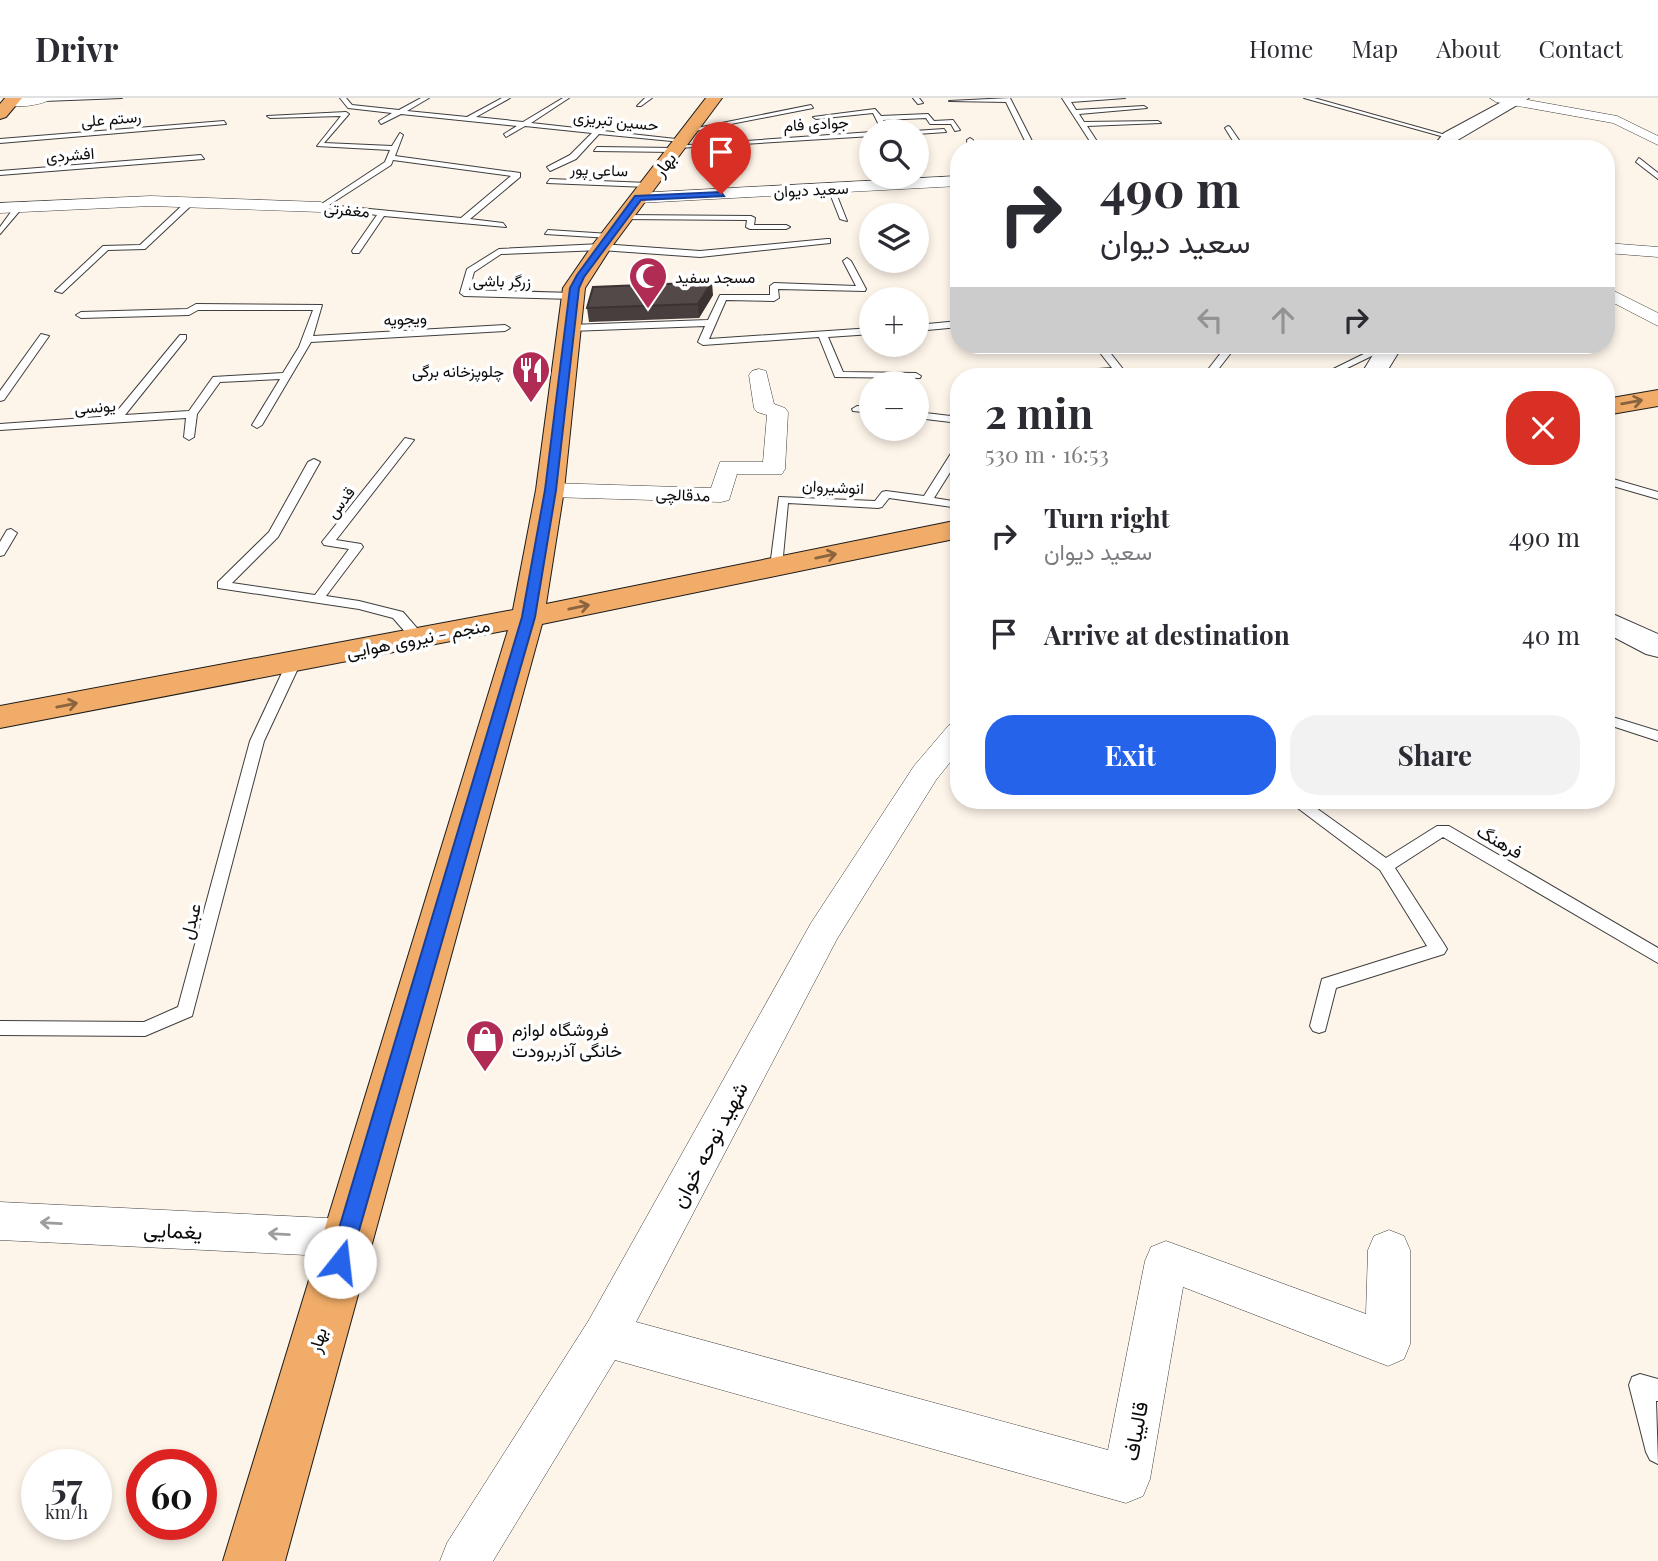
<!DOCTYPE html>
<meta charset="utf-8">
<style>
body{margin:0;font-family:"Playfair Display",Vazirmatn,serif;background:#f2f2f3;color:#2b2b33;height:100vh;display:flex;flex-direction:column;font-size:26px;white-space:nowrap}
*{box-sizing:border-box;margin:0}
p{font-size:23px;color:#7c7c81}
.icon{flex:none;width:38px;height:38px;fill:none;stroke:currentColor;stroke-width:2;stroke-linecap:round;stroke-linejoin:round}
.map{position:relative;flex:1;overflow:hidden}
.side{position:absolute;left:950px;top:270px;width:665px;height:441px;display:flex;flex-direction:column;background:#fff;border-radius:28px;box-shadow:0 4px 10px #0003}
.side>*{flex:none}
.banner{position:absolute;left:950px;top:42px;width:665px;height:214px;border-radius:28px;box-shadow:0 4px 10px #0003;background:#fff;color:#2b2b33;overflow:hidden}
.fabs{position:absolute;left:859px;top:21px;display:grid;gap:14px}
.fabs a{display:grid;place-items:center;width:70px;height:70px;border-radius:50%;background:#fff;box-shadow:0 4px 10px #0003;font-size:35px}
.speed{position:absolute;left:21px;top:1351px;display:flex;gap:14px;font-size:35px;font-weight:700;text-align:center}
.speed>*{display:grid;place-content:center;width:91px;height:91px;border-radius:50%;background:#fff;box-shadow:0 4px 10px #0003;line-height:1}
.speed small{font-size:18px;font-weight:400}
.speed .limit{border:10px solid #d22;background:#fff;color:#111}
.pin{position:absolute;display:grid;place-items:center;width:60px;height:60px;color:#fff;margin:-72px -30px;border-radius:50% 50% 50% 0;rotate:-45deg;box-shadow:0 0 7px #0007}
.pin .icon{rotate:45deg}
.me{position:absolute;width:77px;margin:-38px;rotate:16deg;stroke-linejoin:round;filter:drop-shadow(0 0 5px #0008)}
.turn{display:flex;align-items:center;gap:24px;height:147px;padding:0 35px;font-size:32px}
.turn .icon{width:91px;height:91px;stroke-width:2.5}
.turn b{display:block;font-size:49px;line-height:60px}
.lanes{display:flex;align-items:center;height:66px;padding:0 35px;background:#0003;justify-content:center;gap:35px;direction:ltr}
.lanes .off{opacity:.35}
.round{display:grid;place-items:center;flex:none;width:74px;height:74px;border-radius:28px;background:#f2f2f3}
.head{display:flex;align-items:center;justify-content:space-between;height:119px;padding:0 35px}
h1{font-size:42px;font-weight:700;line-height:52px}
.button{display:flex;gap:14px;margin-top:auto;padding:14px 35px}
.button a{flex:1;height:80px;border-radius:28px;background:#2563eb;color:#fff;font-size:28px;font-weight:700;line-height:80px;text-align:center}
.button a+a{background:#f2f2f3;color:#2b2b33}
ul{padding:0;list-style:none}
li{display:flex;align-items:center;gap:21px;height:98px;padding:0 35px}
li div{flex:1}
li b{display:block;font-size:26px}
li em{font-style:normal}
header{display:flex;align-items:center;gap:42px;box-sizing:border-box;height:98px;padding:0 35px;background:#fff;border-bottom:2px solid #e1e1e2}
header strong{font-size:33px}
nav{display:flex;gap:38px;margin-inline-start:auto;font-size:24px}
.map>svg:first-child{display:block}
.lines{fill:none;stroke-linecap:round;stroke-linejoin:round}
.service-casing{stroke:#3e3e3e;stroke-width:2}
.minor-casing{stroke:#3e3e3e;stroke-width:1}
.tertiary-casing{stroke:#3e3e3e;stroke-width:2}
.primary-casing{stroke:#1c1c1c;stroke-width:2}
.service{fill:#fff;fill-rule:evenodd}
.minor{fill:#fff;fill-rule:evenodd}
.tertiary{fill:#fff;fill-rule:evenodd}
.primary{fill:#f0ac68;fill-rule:evenodd}
.wall{fill:#473f3e}
.shaded-wall{fill:#3a3332}
.building{fill:#534948;stroke:#3a3332;stroke-width:2}
.oneway{stroke:#89643e}
.oneway2{stroke:#9d9d9d}
.route{fill:#2563eb;stroke:#184099;stroke-width:2}
.labels{text-anchor:middle;dominant-baseline:central;stroke-width:7;stroke-linejoin:round;paint-order:stroke}
.far-street-label{font-size:16px;fill:#0b0b0b;stroke:#fff}
.far-poi-label{font-size:16px;fill:#0b0b0b;stroke:#fff;text-anchor:start}
.street-label{font-size:18px;fill:#0b0b0b;stroke:#fff}
.poi-label{font-size:18px;fill:#0b0b0b;stroke:#fff;text-anchor:start}
.near-street-label{font-size:21px;fill:#0b0b0b;stroke:#fff}
</style>
<header>
<strong>Drivr</strong>
<nav><a>Home</a><a>Map</a><a>About</a><a>Contact</a></nav>
</header>
<div class="map">
<svg width="1658" height="1463" viewBox="0 0 1658 1463">
<rect width="100%" height="100%" fill="#fef5ea"/>
<g class="lines">
<defs>
<path id="service" d="M41 0H122L44 3Z
M340 0H346L352 7 399 12 421 0H429L407 13 467 19 502 0H510L476 19 523 24 563 0H569L531 25 685 42 682 44 599 36 576 61 550 73 547 69 570 57 592 35 525 28 506 39 504 36 517 28 401 16 381 26 379 23 392 15 348 10Z
M645 0H652L641 8H637Z
M913 0H919L923 5 918 6Z
M1010 0 1036 51H1029L1006 4 949 3Z
M1062 0H1125L1071 4 1076 12 1144 8 1147 10 1079 16 1084 24 1158 23 1161 25 1087 28 1102 51H1095Z
M1304 0H1314L1453 39 1448 40Z
M811 7 813 10 690 34 687 32Z
M875 11 881 18 928 16 934 23 953 22 960 32 955 33 951 26H930L926 20 883 22 888 33H882L873 15 816 21 813 19Z
M346 14 349 16 324 45 392 48 400 35 403 37 395 58 520 75V79L470 121 503 125 506 129 384 118 359 155H353L352 153 377 117 317 109 385 64 390 52 317 48 341 18 270 20 267 18ZM393 62 511 78 461 120 329 107 391 67Z
M224 23 226 26 0 45V41Z
M1228 28 1230 29 1245 51H1238L1225 30Z
M944 31 946 34 917 36V33H914Z
M872 34V38L678 50 674 48Z
M970 40 973 42 975 51H968L967 42Z
M597 49 675 50 679 52 675 54 594 53Z
M1358 49 1369 51H1355Z
M201 57 204 61 0 77V73Z
M1639 60 1658 75V81L1636 64Z
M550 81 648 85 652 87 648 89 547 85Z
M827 88 834 90 847 123 840 121Z
M188 102 195 104 145 151 108 152 62 195 55 193 103 148 140 147Z
M16 107 23 109 0 136V129Z
M624 117 751 118 755 120 754 127H786L790 129 786 131H750L746 129 747 122 621 121Z
M548 132 610 136 614 138 610 140 545 136Z
M827 141H830V145L700 159 601 152 501 156 474 174 469 192 573 195 577 198 573 201 464 198 460 195 467 171 499 151 601 146 700 153Z
M847 160 851 163 866 191 865 193 778 191 779 200 774 203 726 202 709 241 872 230V236L828 239 843 274 916 275 921 278 920 280 835 279 819 239 703 247 698 244 705 228 570 233 565 230 570 227 708 222 720 197H770V188L774 185 856 188 843 163Z
M196 206 322 207 313 238 505 227 510 230 505 233 311 244 262 327 257 330 252 327 280 281 220 284 197 316 194 339 189 342 184 339 186 320 0 332V326L113 318 180 237H186V241L125 317 189 313 213 279 283 275 299 249 313 212H198L189 217 81 220 76 217 81 214 187 211Z
M959 223V229L917 233V227Z
M41 236 49 238 4 302 0 303V293Z
M1094 247H1104L1123 271 1134 278 1117 276 1081 278 1084 272 1112 270Z
M1227 247H1237L1213 278H1203Z
M1382 247H1394L1331 278H1319Z
M857 308 872 309V315L853 313 852 311Z
M917 314 959 319V325L917 320Z
M405 340 414 342 336 442 361 446 363 449 326 498 359 503 403 514 423 537V543H413L393 520 359 511 218 490V484L269 434 308 364 314 361 320 364 278 439 232 485 315 497 349 451 324 447 322 444Z
M959 348V360L934 400 959 404V410L889 400 882 409 878 410 788 405 782 469 776 473 770 469 779 399 875 403 882 394 886 393 924 398 955 349Z
M1606 379 1658 394V401L1606 386Z
M11 431 17 435 4 457 0 458V444L7 432Z
M294 560 301 564 264 643 192 918 145 938 0 937V923L144 924 178 909 250 643 287 564Z
M1606 617 1658 633V643L1606 626Z
M1287 702H1305L1386 760 1437 728H1449L1658 850V865L1443 739 1395 770 1444 846 1447 851 1444 856 1336 890 1325 933 1319 935 1313 933 1310 928 1322 881 1427 848 1380 772Z
M1640 1276 1658 1281V1303H1656L1658 1366 1650 1362 1646 1354 1629 1287 1632 1279Z"/>
<path id="minor" d="M53 0C44 7 13 12 3 5L18 0Z
M1490 0H1517L1617 18 1658 38V47L1613 25 1496 4Z
M959 78V88L638 105 630 100 638 95Z
M151 98 321 104 329 109 321 114 151 108 0 115V105Z
M1606 145 1658 149V159L1606 155Z
M1606 189 1658 215V228L1606 201Z
M759 271 766 273 774 306 785 310 788 314 785 371 782 376H737L729 402 721 404 550 399 542 397 539 392 542 387 550 385 711 390 720 364H763L767 317 757 314 754 310 749 277 752 273Z
M959 625V653L936 682 837 841 636 1224 1108 1352 1145 1163 1151 1149 1166 1143 1366 1216 1368 1152 1374 1138 1389 1132 1404 1138 1410 1152V1246L1404 1261 1388 1268 1183 1189 1150 1381 1143 1398 1126 1405 615 1262 493 1463H440L447 1445 589 1222 811 825 914 668 949 627Z
M0 1104 347 1121 362 1126 368 1140 362 1154 347 1159 0 1142Z"/>
<path id="tertiary" d="M1509 0H1529L1456 43 1449 51H1431L1444 35Z
M1379 247H1403L1384 278H1360Z
M1606 513 1658 536V559L1646 556 1606 535Z"/>
<path id="primary" d="M5 0H22L6 19 0 21V6Z
M706 0H722L610 151 585 190 564 392 546 506 959 422V440L542 526 285 1463H223L508 532 0 630V608L513 512 536 392 563 190 594 145Z
M1658 292V308L1606 317V301Z"/>
</defs>
<use href="#service" class="service-casing"/>
<use href="#minor" class="minor-casing"/>
<use href="#tertiary" class="tertiary-casing"/>
<use href="#primary" class="primary-casing"/>
<use href="#service" class="service"/>
<use href="#minor" class="minor"/>
<use href="#tertiary" class="tertiary"/>
<use href="#primary" class="primary"/>
</g>
<path class="wall" d="M713 197 699 220 589 224 587 210Z"/>
<path class="shaded-wall" d="M712 184 713 197 699 220 698 206Z"/>
<path class="building" d="M712 184 698 206 587 210 593 189Z"/>
<defs><path id="oneway-shaft" d="M-6 0H5M1.5-3L5.5 0L1.5 3" fill="none" stroke-width="1.6" stroke-linecap="round" stroke-linejoin="round" transform="scale(1.75)"/></defs>
<g class="oneway">
<use href="#oneway-shaft" transform="translate(1632 304) rotate(-10)"/>
<use href="#oneway-shaft" transform="translate(826 458) rotate(-12)"/>
<use href="#oneway-shaft" transform="translate(579 509) rotate(-12)"/>
<use href="#oneway-shaft" transform="translate(67 607) rotate(-11)"/>
</g>
<g class="oneway2">
<use href="#oneway-shaft" transform="translate(51 1125) rotate(-177)"/>
<use href="#oneway-shaft" transform="translate(279 1136) rotate(-177)"/>
</g>
<path class="route" d="M721 94 724 98 641 102 584 179 579 190 556 392 535 519 350 1164 347 1172 340 1175 332 1172 329 1164 522 519 545 392 570 190 577 177 635 98Z"/>
<defs>
<symbol id="mosque-pin" viewBox="-11 -11 22 30"><path d="M0 17L-7.5 6A9.5 9.5 0 1 1 7.5 6Z" fill="#b12c55" stroke="#fff"/><path d="M3.5-4.9A6 6 0 1 0 3.5 4.9A5 5 0 1 1 3.5-4.9Z" fill="#fff"/></symbol>
<symbol id="restaurant-pin" viewBox="-11 -11 22 30"><path d="M0 17L-7.5 6A9.5 9.5 0 1 1 7.5 6Z" fill="#b12c55" stroke="#fff"/><path d="M-5-6h1v4h1v-4h1v4h1v-4h1v5L-1.5 .5V6h-2V.5L-5-1ZM5-6V6H3V1.5H1.5Q1.5-4 5-6Z" fill="#fff"/></symbol>
<symbol id="shop-pin" viewBox="-11 -11 22 30"><path d="M0 17L-7.5 6A9.5 9.5 0 1 1 7.5 6Z" fill="#b12c55" stroke="#fff"/><path d="M-5-2.5h2.3a2.7 3.5 0 0 1 5.4 0H5L5.5 6h-11ZM-1.5-2.5h3a1.5 2.3 0 0 0-3 0Z" fill="#fff"/></symbol>
</defs>
<g fill-rule="evenodd">
<use href="#mosque-pin" x="626" y="156" width="44" height="60"/>
<use href="#restaurant-pin" x="509" y="250" width="44" height="60"/>
<use href="#shop-pin" x="463" y="919" width="44" height="60"/>
</g>
<g class="labels">
<g class="far-street-label">
<text transform="translate(111 20) rotate(-5)">رستم علی</text>
<text transform="translate(616 22) rotate(6)">حسین تبریزی</text>
<text transform="translate(816 25) rotate(-3)">جوادی فام</text>
<text transform="translate(70 56) rotate(-4)">افشردی</text>
<text transform="translate(599 71) rotate(2)">ساعی پور</text>
<text transform="translate(811 91) rotate(-3)">سعید دیوان</text>
<text transform="translate(347 111) rotate(5)">مغفرتی</text>
<text transform="translate(502 182) rotate(1)">زرگر باشی</text>
<text transform="translate(405 220) rotate(-3)">ویجویه</text>
<text transform="translate(95 308) rotate(-4)">یونسی</text>
<text transform="translate(833 388) rotate(3)">انوشیروان</text>
<text transform="translate(683 396) rotate(2)">مدقالچی</text>
<text transform="translate(340 404) rotate(-52)">قدس</text>
</g>
<g class="far-poi-label">
<text x="675" y="178">مسجد سفید</text>
<text x="504" y="272" text-anchor="end">چلوپزخانه برگی</text>
</g>
<g class="street-label">
<text transform="translate(664 66) rotate(-53)">بهار</text>
<text transform="translate(418 540) rotate(-11)">منجم - نیروی هوایی</text>
<text transform="translate(1500 743) rotate(30)">فرهنگ</text>
<text transform="translate(190 823) rotate(-75)">عبدل</text>
<text transform="translate(317 1242) rotate(-74)">بهار</text>
</g>
<g class="poi-label">
<text x="512" y="931">فروشگاه لوازم<tspan x="512" dy="21">خانگی آذربرودت</tspan></text>
</g>
<g class="near-street-label">
<text transform="translate(708 1046) rotate(-62)">شهید نوحه خوان</text>
<text transform="translate(173 1131) rotate(3)">یغمایی</text>
<text transform="translate(1134 1333) rotate(-80)">قالیباف</text>
</g>
</g>
</svg>
<div class="fabs">
<a><svg class="icon" aria-label="search" viewBox="0 0 24 24"><circle cx="10" cy="10" r="6"/><path d="M15 15l6 6"/></svg></a>
<a><svg class="icon" aria-label="layers" viewBox="0 0 24 24"><path d="M12 4l9 5-9 5-9-5zM3 14l9 5 9-5"/></svg></a>
<a>+</a>
<a>−</a>
</div>
<div class="speed"><div>57<small>km/h</small></div><div class="limit">60</div></div>
<div class="pin" style="left:721px;top:96px;background:#d93025"><svg class="icon" aria-label="arrive" viewBox="0 0 24 24"><path d="M6 21V4h12l-3 4 3 4H6"/></svg></div>
<svg class="me" style="left:340px;top:1164px" viewBox="-20 -20 40 40"><circle r="19" fill="#fff"/><path d="M0-13L10 11 0 6-10 11z" fill="#2563eb"/></svg>
<div class="banner">
<div class="turn"><svg class="icon" aria-label="right" viewBox="0 0 24 24"><path d="M7 20v-9h11M14 6l5 5-5 5"/></svg><div><b>490 m</b>سعید دیوان</div></div>
<div class="lanes"><svg class="icon off" aria-label="left" viewBox="0 0 24 24"><path d="M17 20v-9H6M10 6l-5 5 5 5"/></svg><svg class="icon off" aria-label="ahead" viewBox="0 0 24 24"><path d="M12 20V5M6 11l6-6 6 6"/></svg><svg class="icon" aria-label="right" viewBox="0 0 24 24"><path d="M7 20v-9h11M14 6l5 5-5 5"/></svg></div>
</div>
<section class="side">
<div class="head"><div><h1>2 min</h1><p>530 m · 16:53</p></div><a class="round" style="background:#d93025;color:#fff"><svg class="icon" aria-label="close" viewBox="0 0 24 24"><path d="M6 6l12 12M18 6L6 18"/></svg></a></div>
<ul>
<li><svg class="icon" aria-label="right" viewBox="0 0 24 24"><path d="M7 20v-9h11M14 6l5 5-5 5"/></svg><div><b>Turn right</b><p>سعید دیوان</p></div><em>490 m</em></li>
<li><svg class="icon" aria-label="arrive" viewBox="0 0 24 24"><path d="M6 21V4h12l-3 4 3 4H6"/></svg><div><b>Arrive at destination</b></div><em>40 m</em></li>
</ul>
<div class="button"><a>Exit</a><a>Share</a></div>
</section>
</div>
